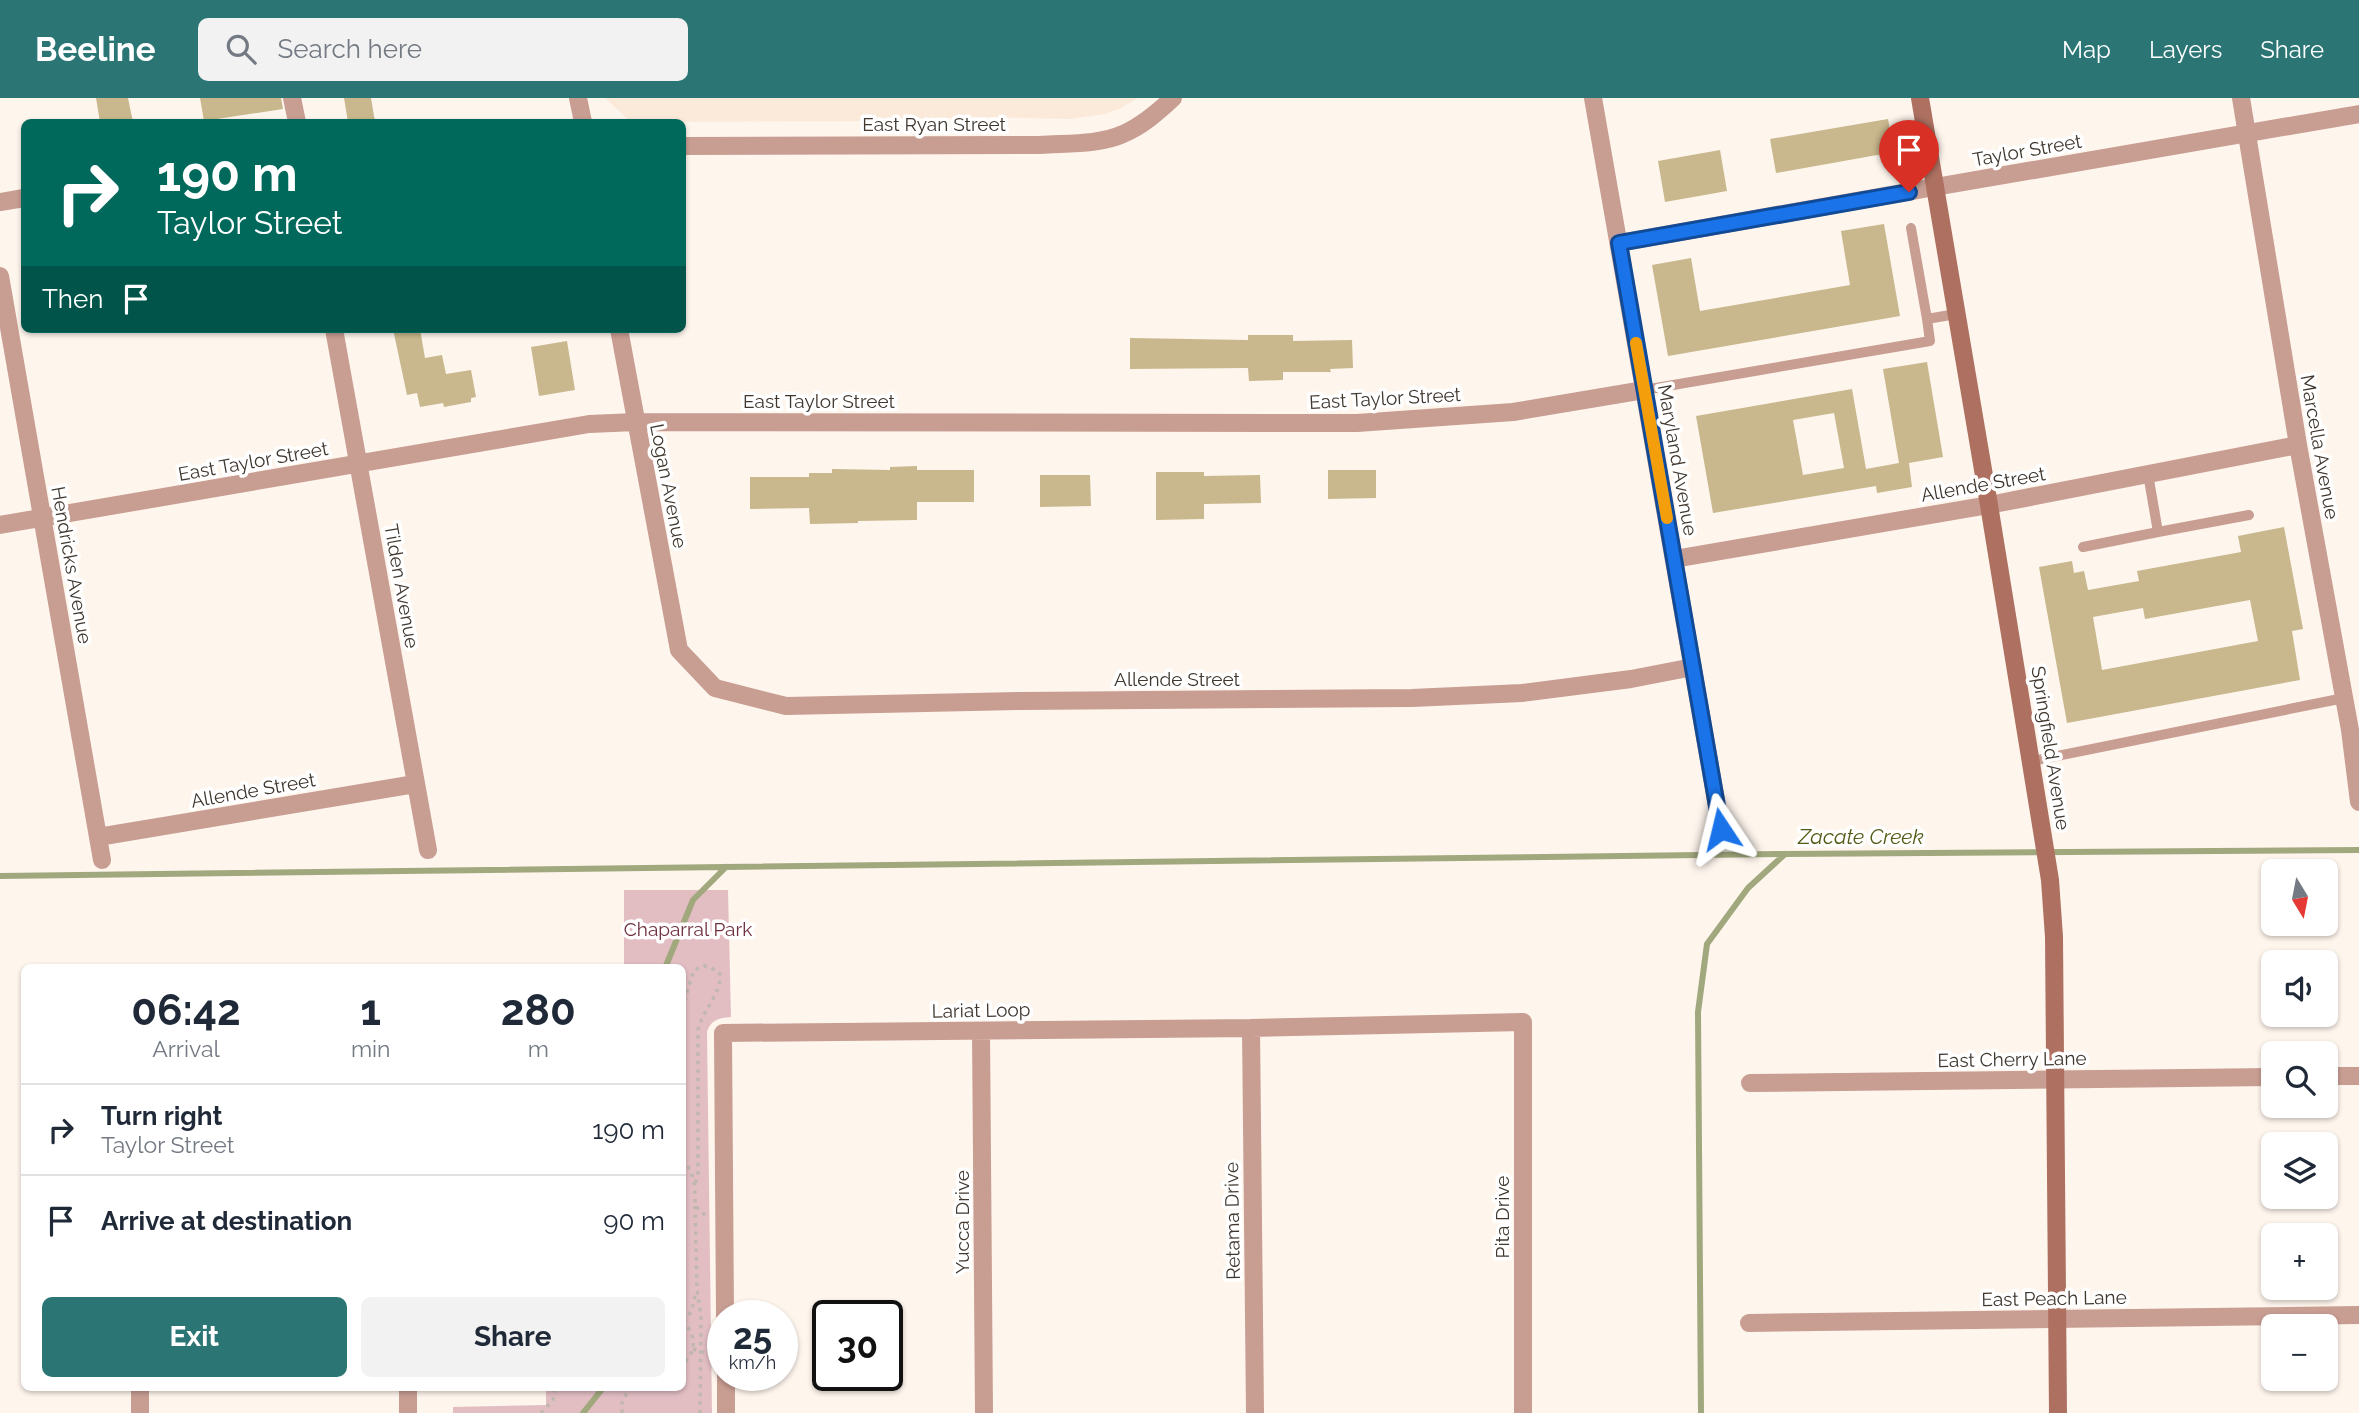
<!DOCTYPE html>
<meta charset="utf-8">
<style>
body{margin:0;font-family:Raleway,sans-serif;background:#f2f2f3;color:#1f2937;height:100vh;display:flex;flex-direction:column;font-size:26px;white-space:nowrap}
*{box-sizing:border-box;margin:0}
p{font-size:23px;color:#747a83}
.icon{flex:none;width:38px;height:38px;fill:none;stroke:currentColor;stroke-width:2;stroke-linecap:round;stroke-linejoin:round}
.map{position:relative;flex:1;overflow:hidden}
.drawer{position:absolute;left:21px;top:866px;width:665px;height:427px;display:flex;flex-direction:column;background:#fff;border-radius:10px;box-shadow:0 2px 5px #0004}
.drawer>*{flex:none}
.banner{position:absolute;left:21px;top:21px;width:665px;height:214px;border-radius:10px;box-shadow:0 2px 5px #0004;background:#00695c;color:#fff;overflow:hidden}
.needle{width:46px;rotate:170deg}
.fabs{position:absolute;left:2261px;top:761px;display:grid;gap:14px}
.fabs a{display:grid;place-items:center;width:77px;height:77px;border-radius:10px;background:#fff;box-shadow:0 2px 5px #0004;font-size:35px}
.speed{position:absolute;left:707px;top:1202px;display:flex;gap:14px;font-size:35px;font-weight:700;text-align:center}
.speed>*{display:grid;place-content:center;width:91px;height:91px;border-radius:50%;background:#fff;box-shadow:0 2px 5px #0004;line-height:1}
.speed small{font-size:18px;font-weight:400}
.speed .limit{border:4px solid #111;border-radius:10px;background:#fff;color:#111}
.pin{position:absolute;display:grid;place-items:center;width:60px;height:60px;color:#fff;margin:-72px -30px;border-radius:50% 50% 50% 0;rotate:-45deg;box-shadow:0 0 7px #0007}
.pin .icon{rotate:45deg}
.me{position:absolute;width:77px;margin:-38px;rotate:350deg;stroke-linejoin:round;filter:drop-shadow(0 0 5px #0008)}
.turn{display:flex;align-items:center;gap:24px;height:147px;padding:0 21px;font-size:32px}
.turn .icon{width:91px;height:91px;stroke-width:2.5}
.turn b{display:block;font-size:49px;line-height:60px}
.then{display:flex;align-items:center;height:66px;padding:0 21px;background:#0003;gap:14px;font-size:26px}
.eta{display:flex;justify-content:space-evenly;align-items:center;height:119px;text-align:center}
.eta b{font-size:42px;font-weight:700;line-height:49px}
.cta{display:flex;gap:14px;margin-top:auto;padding:14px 21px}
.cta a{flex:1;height:80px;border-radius:10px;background:#2b7575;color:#fff;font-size:28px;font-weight:700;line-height:80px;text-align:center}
.cta a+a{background:#f2f2f3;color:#1f2937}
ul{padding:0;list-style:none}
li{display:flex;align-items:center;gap:21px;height:91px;padding:0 21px;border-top:2px solid #e0e1e3}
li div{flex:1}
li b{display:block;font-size:26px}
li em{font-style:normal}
header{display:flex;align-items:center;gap:42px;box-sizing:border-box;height:98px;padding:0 35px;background:#2b7575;color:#fff}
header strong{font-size:33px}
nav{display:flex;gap:38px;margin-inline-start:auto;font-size:24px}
.search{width:490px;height:63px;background:#f2f2f3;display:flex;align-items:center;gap:18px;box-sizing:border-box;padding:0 24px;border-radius:10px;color:#747a83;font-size:26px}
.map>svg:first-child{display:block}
.built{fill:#fbe9da}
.green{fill:#e2bec3}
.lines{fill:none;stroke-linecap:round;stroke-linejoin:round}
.stream{stroke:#a1a87d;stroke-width:6}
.building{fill:#c9b88d;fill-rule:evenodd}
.path{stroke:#c0b7af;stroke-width:3.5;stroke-dasharray:3.5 5;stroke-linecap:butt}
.service{stroke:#c89d92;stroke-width:10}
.minor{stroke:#c89d92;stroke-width:18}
.tertiary{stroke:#c89d92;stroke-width:18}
.secondary{stroke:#ae7161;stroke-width:18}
.route-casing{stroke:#114b97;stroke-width:18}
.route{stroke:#1a73e8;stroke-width:12}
.slow{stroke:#f59e0b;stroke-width:12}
.labels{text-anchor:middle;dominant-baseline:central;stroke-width:7;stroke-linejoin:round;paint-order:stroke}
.street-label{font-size:19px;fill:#40372f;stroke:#fff}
.park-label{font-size:19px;fill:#6e2f3d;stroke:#fff}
.water-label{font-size:21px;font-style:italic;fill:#545b16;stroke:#fff}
</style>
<header>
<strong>Beeline</strong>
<div class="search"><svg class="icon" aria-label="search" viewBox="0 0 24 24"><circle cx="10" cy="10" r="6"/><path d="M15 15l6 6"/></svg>Search here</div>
<nav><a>Map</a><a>Layers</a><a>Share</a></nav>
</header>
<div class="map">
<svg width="2359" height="1315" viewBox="0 0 2359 1315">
<rect width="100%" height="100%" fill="#fef5ed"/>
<path class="built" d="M605 0H1138L1121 10 1105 16 1070 21 991 19 904 21 892 23 631 24Z"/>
<path class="green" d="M624 792H728L731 919C718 920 711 922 707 934L712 1315H453V1309L546 1307V1290H682V870H624Z"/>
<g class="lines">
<path class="stream" d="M0 778 1785 756 2359 752
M665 870 693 802 726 769
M583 1315 603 1290
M1701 1315 1698 914 1707 846 1748 790 1785 756"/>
</g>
<path class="building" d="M96 0H128L133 24H100Z
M200 0H281L283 11 204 23Z
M344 0H371L375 24H348Z
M1888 21 1894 54 1776 75 1770 41Z
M1720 52 1727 93 1665 104 1658 63Z
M1884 126 1900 218 1668 258 1652 167 1691 160 1700 213 1850 187 1841 133Z
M393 231H420L425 260 442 257 446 276 471 272 476 299 471 300V304L444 309 443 305 420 309 417 295 407 297Z
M1248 237H1293V243L1352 242 1353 270 1330 271 1331 274H1283V282L1249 283 1248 270 1130 271V240L1248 242Z
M567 243 575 292 539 298 531 249Z
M1927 264 1943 359 1909 365 1912 389 1877 395 1876 388 1713 415 1696 318 1852 291 1866 371 1899 365 1883 271ZM1834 315 1844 370 1803 377 1793 322Z
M917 368V372H974V404H917V422L858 423V425L810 426 809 410 750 411V379H809V375H832V371L890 372V369Z
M1328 372H1376V400L1328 401Z
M1156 374H1204V378L1260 377 1261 405 1204 406V421L1156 422Z
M1040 377H1090L1091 408 1040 409Z
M2284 429 2303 531 2292 533 2300 582 2067 625 2039 469 2072 463 2074 475 2084 473 2088 492 2139 483 2137 473 2241 454 2238 438ZM2250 502 2258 543 2102 572 2093 519 2143 510 2145 521Z"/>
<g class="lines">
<path class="path" d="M682 911 694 872 704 868 710 869 720 876C722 895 702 913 698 932V1077L695 1086
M682 1062C696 1074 695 1091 695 1108L706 1118
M695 1108 697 1192 701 1218 700 1315
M682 1223C697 1236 697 1254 682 1267
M684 1224 692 1212 696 1193
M693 1251 709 1256
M541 1315 553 1302 555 1290
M622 1315V1305L629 1290"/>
<path class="service" d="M1911 130 1927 221
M1644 292 1930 243 1927 221 1956 216
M2158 434 2249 417
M2083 449 2158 434 2148 376
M2032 663 2344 600"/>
<path class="minor" d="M292 0 297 24
M578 0 583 24
M1593 0 1721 731
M2241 0 2298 347 2350 632 2359 704
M682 48 1040 47C1066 45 1099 47 1123 36 1142 28 1158 14 1173 0
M0 104 24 100
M1619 145 1935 89
M0 178 102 762
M334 231 428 752
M619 231 679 552 715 590 786 608 1021 603 1412 600 1522 595 1631 581 1693 569
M0 427 589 326 636 324 1357 325 1513 314 1644 292
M1674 461 1989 407 2298 347
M98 739 415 686
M1251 930 1255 1315
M981 933 984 1315
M2326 978H2359
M1750 985 2273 979
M725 1218 723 935 1251 930 1523 924V1315
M1749 1225 2359 1217
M726 1278V1315
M140 1290V1315
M408 1290V1315"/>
<path class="tertiary" d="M1935 89 2359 16"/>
<path class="secondary" d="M1920 0 1989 407 2050 782 2054 839 2058 1315"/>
</g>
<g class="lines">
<defs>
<path id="route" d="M1721 731 1619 145 1909 94"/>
</defs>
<use href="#route" class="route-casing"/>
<use href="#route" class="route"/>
<path class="slow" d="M1636 245 1667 420"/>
</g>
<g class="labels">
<g class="street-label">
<text x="934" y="26">East Ryan Street</text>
<text transform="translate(2027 52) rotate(-10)">Taylor Street</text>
<text transform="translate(1385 300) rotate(-3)">East Taylor Street</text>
<text x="819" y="303">East Taylor Street</text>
<text transform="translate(2320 349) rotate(80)">Marcella Avenue</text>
<text transform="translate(1678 362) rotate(80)">Maryland Avenue</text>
<text transform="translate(253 363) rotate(-10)">East Taylor Street</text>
<text transform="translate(1983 386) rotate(-10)">Allende Street</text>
<text transform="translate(669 388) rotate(79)">Logan Avenue</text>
<text transform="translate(72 467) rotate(80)">Hendricks Avenue</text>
<text transform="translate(402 488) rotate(80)">Tilden Avenue</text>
<text x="1177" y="581">Allende Street</text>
<text transform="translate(2051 650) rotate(81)">Springfield Avenue</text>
<text transform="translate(253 692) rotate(-10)">Allende Street</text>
<text transform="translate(981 912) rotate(-1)">Lariat Loop</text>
<text transform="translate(2012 961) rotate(-1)">East Cherry Lane</text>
<text transform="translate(1502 1119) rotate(-90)">Pita Drive</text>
<text transform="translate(1232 1123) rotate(-91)">Retama Drive</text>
<text transform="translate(962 1124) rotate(-90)">Yucca Drive</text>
<text transform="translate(2054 1200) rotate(-1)">East Peach Lane</text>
</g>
<g class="park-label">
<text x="688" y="831">Chaparral Park</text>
</g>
<g class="water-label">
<text x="1861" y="738">Zacate Creek</text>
</g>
</g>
</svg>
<div class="fabs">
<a><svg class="needle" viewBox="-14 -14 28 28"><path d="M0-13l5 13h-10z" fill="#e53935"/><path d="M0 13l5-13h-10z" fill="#747a83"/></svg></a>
<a><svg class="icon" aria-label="sound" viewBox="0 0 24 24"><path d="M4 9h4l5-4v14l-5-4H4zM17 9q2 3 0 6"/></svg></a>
<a><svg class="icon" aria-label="search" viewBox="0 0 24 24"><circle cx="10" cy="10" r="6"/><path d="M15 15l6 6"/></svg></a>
<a><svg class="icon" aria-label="layers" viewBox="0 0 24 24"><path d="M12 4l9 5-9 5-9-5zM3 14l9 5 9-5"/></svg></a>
<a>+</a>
<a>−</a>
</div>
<div class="speed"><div>25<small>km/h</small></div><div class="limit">30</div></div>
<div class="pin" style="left:1909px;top:94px;background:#d93025"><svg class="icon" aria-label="arrive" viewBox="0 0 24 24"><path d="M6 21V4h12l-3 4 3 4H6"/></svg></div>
<svg class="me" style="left:1721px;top:731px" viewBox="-20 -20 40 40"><path d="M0-17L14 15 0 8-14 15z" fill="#1a73e8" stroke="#fff" stroke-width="4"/></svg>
<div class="banner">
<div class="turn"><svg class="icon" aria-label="right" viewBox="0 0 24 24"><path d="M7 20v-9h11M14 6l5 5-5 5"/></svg><div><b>190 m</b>Taylor Street</div></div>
<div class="then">Then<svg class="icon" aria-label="arrive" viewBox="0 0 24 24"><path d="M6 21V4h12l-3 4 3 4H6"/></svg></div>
</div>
<section class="drawer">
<div class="eta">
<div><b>06:42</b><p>Arrival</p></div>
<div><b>1</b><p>min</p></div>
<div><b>280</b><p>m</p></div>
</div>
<ul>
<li><svg class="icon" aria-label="right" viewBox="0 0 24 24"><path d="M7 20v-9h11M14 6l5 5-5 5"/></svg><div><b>Turn right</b><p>Taylor Street</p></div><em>190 m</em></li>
<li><svg class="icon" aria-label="arrive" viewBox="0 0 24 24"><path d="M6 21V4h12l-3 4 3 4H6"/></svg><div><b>Arrive at destination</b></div><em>90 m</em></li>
</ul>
<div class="cta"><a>Exit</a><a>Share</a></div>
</section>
</div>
